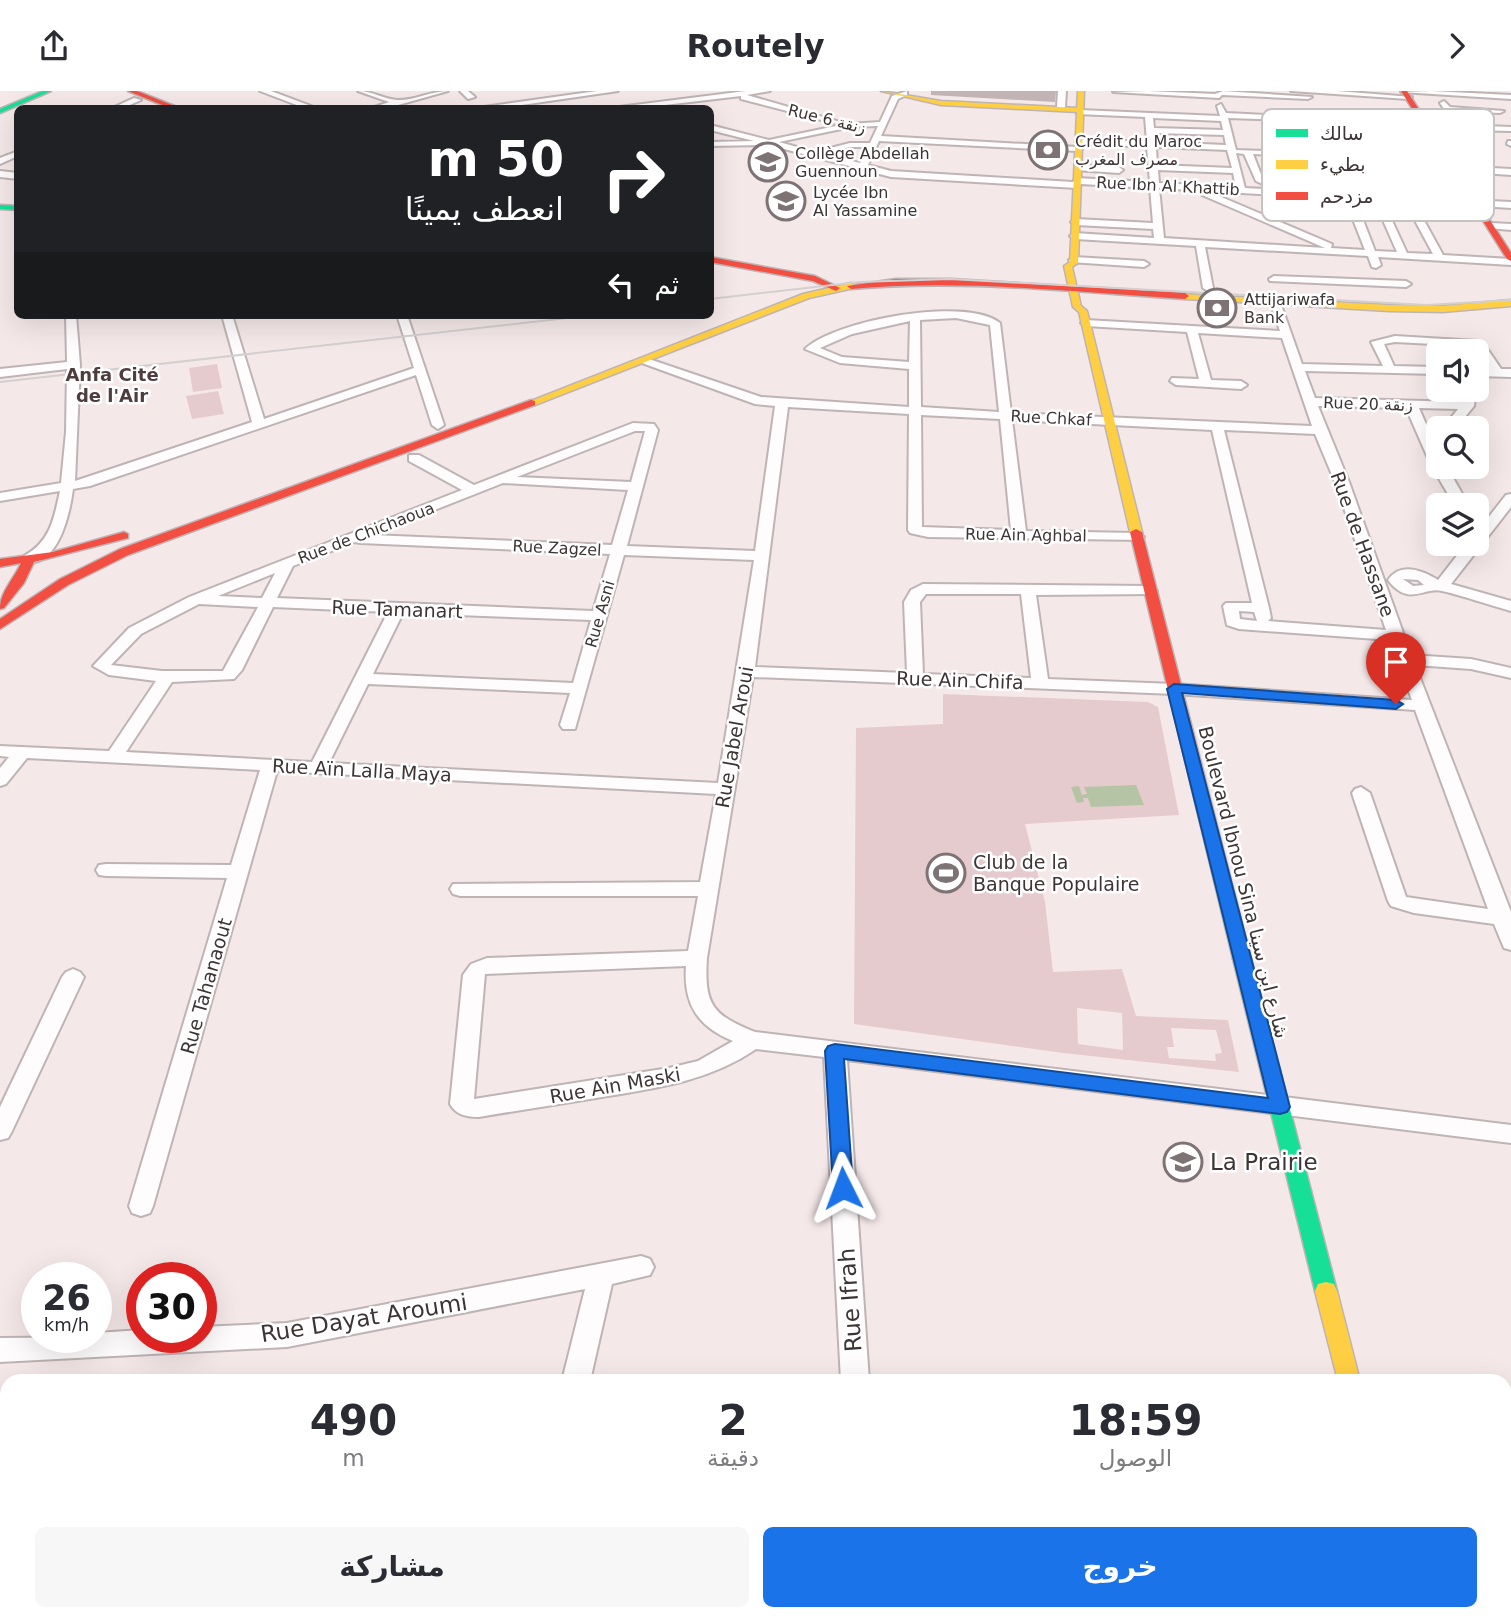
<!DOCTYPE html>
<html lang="ar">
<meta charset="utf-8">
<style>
body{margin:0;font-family:"DejaVu Sans",Vazirmatn,sans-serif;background:#f7f7f7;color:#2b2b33;direction:rtl;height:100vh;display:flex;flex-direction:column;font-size:26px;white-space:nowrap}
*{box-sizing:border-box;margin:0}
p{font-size:23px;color:#7c7c81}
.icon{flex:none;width:38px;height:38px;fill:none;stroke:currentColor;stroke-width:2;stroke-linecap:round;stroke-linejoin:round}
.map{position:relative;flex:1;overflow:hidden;direction:ltr}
.drawer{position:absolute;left:0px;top:1283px;width:1512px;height:247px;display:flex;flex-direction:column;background:#fff;border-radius:21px 21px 0 0;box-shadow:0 7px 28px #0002;direction:rtl}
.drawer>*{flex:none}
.banner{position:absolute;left:14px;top:14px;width:700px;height:214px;border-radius:10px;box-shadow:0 7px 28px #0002;direction:rtl;background:#202124;color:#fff;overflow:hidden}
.buttons{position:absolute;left:1426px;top:248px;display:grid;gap:14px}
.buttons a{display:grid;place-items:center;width:63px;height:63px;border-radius:10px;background:#fff;box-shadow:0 7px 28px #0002;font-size:35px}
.speed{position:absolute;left:21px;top:1171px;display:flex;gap:14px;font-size:35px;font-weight:700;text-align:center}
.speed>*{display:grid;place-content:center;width:91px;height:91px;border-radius:50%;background:#fff;box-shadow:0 7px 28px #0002;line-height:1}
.speed small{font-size:18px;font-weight:400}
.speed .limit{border:10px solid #d22;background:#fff;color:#111}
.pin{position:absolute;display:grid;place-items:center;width:60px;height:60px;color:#fff;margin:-72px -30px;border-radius:50% 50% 50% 0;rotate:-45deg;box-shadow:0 0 7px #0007}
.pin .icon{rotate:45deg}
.me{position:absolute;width:77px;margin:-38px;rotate:357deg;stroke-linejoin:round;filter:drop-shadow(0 0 5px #0008)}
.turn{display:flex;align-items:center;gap:24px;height:147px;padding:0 35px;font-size:32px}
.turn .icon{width:91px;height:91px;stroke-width:2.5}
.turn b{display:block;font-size:49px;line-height:60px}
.then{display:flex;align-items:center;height:66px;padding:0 35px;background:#0003;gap:14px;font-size:26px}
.eta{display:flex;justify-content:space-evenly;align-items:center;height:119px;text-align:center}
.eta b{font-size:42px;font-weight:600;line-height:49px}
.button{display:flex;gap:14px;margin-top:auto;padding:14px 35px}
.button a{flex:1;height:80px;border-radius:10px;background:#1a73e8;color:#fff;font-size:28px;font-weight:600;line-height:80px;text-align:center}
.button a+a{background:#f7f7f7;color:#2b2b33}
header{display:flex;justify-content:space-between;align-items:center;height:91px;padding:0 35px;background:#fff;font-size:32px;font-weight:600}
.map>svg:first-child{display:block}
.green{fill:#e6cbce;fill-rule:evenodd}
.water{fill:#b4c4a4}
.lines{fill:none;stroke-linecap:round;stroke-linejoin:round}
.street-casing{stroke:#bfb4b5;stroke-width:4}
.fast-casing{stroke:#bfb4b5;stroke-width:3}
.slow-casing{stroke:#bfb4b5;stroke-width:3}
.jam-casing{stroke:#bfb4b5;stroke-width:3}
.street{fill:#fefcfc;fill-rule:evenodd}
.fast{fill:#16e098;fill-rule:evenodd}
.slow{fill:#ffcf43;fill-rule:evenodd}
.jam{fill:#f24e42;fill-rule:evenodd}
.tram{stroke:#d4d0d0;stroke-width:2}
.wall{fill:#c2b3b4}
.route{fill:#1a73e8;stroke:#114b97;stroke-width:2}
.labels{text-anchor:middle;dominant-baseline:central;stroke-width:5;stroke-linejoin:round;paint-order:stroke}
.far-street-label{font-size:16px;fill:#3e3435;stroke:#fff}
.far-poi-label{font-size:16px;fill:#3e3435;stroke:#fff;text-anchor:start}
.far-neighbourhood-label{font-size:18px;font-weight:bold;fill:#4f3c3e;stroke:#fff}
.street-label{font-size:19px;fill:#3e3435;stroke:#fff}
.poi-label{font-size:19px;fill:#3e3435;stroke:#fff;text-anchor:start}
.near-poi-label{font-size:23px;fill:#3e3435;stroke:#fff;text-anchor:start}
.near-street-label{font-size:23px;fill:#3e3435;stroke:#fff}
.key{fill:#fff;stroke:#c5c2c2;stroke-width:2}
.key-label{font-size:19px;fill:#3e3435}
</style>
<header><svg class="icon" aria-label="forward" viewBox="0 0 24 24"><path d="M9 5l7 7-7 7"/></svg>Routely<svg class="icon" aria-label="share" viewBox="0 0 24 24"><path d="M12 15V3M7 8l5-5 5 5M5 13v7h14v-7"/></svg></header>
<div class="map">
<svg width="1511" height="1529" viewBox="0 0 1511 1529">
<rect width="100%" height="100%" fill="#f5e8e9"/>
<path class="green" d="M217 273 222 297 193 301 189 277Z
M218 300 224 323 192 328 186 305Z
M943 603 1148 611 1158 616 1179 724 1025 733 1045 811 1053 881 1122 878 1136 925 1228 929 1239 981 1063 962 854 933 856 637 943 633ZM1077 917 1122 922 1123 959 1078 953ZM1171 937 1216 939 1222 962 1215 963 1216 970 1169 967 1167 956H1174Z
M90 1522H298V1523L296 1529H82Z"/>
<path class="water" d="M1136 694 1144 714 1091 716 1088 707H1083L1084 711 1077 712 1071 696 1079 695 1082 704 1087 703 1084 696Z"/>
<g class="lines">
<defs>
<path id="street" d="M260 0H271L319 18H307Z
M358 0C372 0 384 8 397 9 413 10 431 0 448 0L398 14 369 18 389 11Z
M460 0H468L475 6 468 8Z
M597 0H618L495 18H470Z
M746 0H770L747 4 847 33 880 31 892 5 907 0V4L898 8 881 45 1078 56 1082 58 1078 60 879 50 868 74 891 80 1073 91 1077 87 1150 91 1147 56 1079 52 1075 50 1079 48 1147 51 1145 26 1077 23 1080 19 1220 25 1217 15 1221 13 1226 22 1334 27 1337 31 1228 27 1236 59 1346 63 1342 53 1280 49 1283 45 1414 56 1434 98 1409 101 1411 106 1511 111V117L1414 111 1443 164 1511 168V174L1378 166 1381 174 1376 177 1372 176 1368 165 1205 156 1213 197 1208 200 1203 197 1196 155 1075 148 1070 145 1075 142 1154 147 1153 138 1076 134 1071 131 1076 128 1153 132 1150 97 1081 93 1077 97 891 86 769 54 710 55V51L754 50 710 39V34L769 49 841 34 741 8V5L631 18H603ZM1153 27 1221 30 1223 39 1154 37ZM878 35 870 52H850L815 61 779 51 851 36ZM1154 42 1224 44 1226 54 1155 51ZM850 56H868L860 72 824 63ZM1156 56 1227 59 1232 77 1157 74ZM1351 57 1408 60 1414 72 1395 71 1391 74 1416 77 1422 90 1363 87ZM1236 62 1244 63 1256 90 1269 96 1281 94 1262 86 1253 63 1348 68 1354 82 1314 81 1311 76 1281 75 1277 78 1309 81 1312 86 1355 87 1357 99 1361 102 1365 99 1364 92 1419 95 1423 93 1424 96 1401 99 1402 105 1245 97ZM1158 79 1233 82 1236 96 1159 92ZM1159 97 1204 100 1202 104 1325 157 1164 147ZM1207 100 1345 108 1365 159 1331 157 1332 153ZM1355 108 1374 109 1397 161 1375 160ZM1383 110 1405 111 1433 163 1407 162Z
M1058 0H1066L1065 16 1061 18 1057 16Z
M1148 0 1215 3 1223 0 1312 6 1308 8 1222 4 1219 7 1113 1Z
M1291 0H1337L1412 6 1408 8Z
M1431 0 1511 4V8L1401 1Z
M134 7 141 9 121 18H110Z
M1444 10 1450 16 1504 20 1500 22 1454 20 1463 34 1511 36V40L1466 39 1486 71H1480L1458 38 1423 35 1427 33 1455 34 1440 12Z
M1357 25 1424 28 1428 30 1424 32 1354 29Z
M1395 44 1435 46 1439 48 1435 50 1392 48Z
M1508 50H1511V55L1507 53Z
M18 60V65L0 73V67Z
M1078 74 1119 76 1123 79 1119 82 1075 79Z
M1454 75 1511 78V84L1451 80Z
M0 80 18 82V88L0 86Z
M1491 132 1511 133V139L1488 137V133Z
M1074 166 1144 170 1149 173 1144 176 1070 171 1069 169Z
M1274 185 1406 190 1411 193 1406 196 1270 190 1269 188Z
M1275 208 1280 211 1302 273 1383 275 1371 251 1395 245 1478 250 1486 256 1501 278H1511V286L1477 285V277L1489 278 1471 255 1395 251 1384 253 1394 275 1438 276V283L1305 280 1315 307 1462 311 1456 299H1468L1475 308 1474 315 1455 338H1442L1458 318 1419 317 1438 361V376H1447L1469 415H1455L1431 374 1406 317 1318 315 1349 391 1411 564 1471 568 1511 577V587L1471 578 1415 574 1511 821V859L1504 857 1494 833 1414 822 1391 815 1388 810 1352 702 1355 698 1361 696 1370 702 1406 806 1488 818 1415 619 1174 603 753 586 707 867C704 913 712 924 755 941L1511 1034V1052L847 969 869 1290H841L824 966 756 958C709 990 657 997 602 1006 561 1013 520 1019 479 1026 467 1026 456 1024 450 1013L463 884 471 873 487 867 688 860 698 805H460L453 803 450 798 453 793 700 791 716 703 277 680 153 1115 150 1122 141 1125 132 1122 129 1115 227 787 106 785 99 784 96 779 99 774 106 773 231 774 260 679 27 667 6 693 0 695V677L9 666 0 665V655L109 660 156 590 109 584 93 575 129 537 189 506 462 399 409 370V364H419L474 394 633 332 654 333 658 339 627 455 755 460 775 315 755 313 642 272V268L646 267 761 306 909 316V278L840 272 805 258C836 229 966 205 1000 232L1011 322 1312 335 1282 247 1198 242 1211 289 1241 290 1247 294 1241 298 1176 294 1170 290 1172 287 1199 288 1187 241 1086 235 1081 232 1086 229 1280 240 1270 211ZM956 227 990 234 999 321 921 316 920 229ZM910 230 909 271 842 266 820 257 852 243ZM788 316 909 323 908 439 910 442 928 446 1142 449 1144 446 1137 442 1026 440 1012 329 1212 339 1252 512H1226L1223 515 1227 534 1239 538 1390 549 1412 609 1174 593 1048 588 1036 504 1154 503 1157 500 1149 495 923 493 911 499 904 511 907 582 755 576ZM921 324 1000 328 1011 439 922 436ZM1224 339 1315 343 1335 391 1386 539 1268 530 1271 527 1269 517ZM635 340H645L631 391 517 386ZM503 392 628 399 612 454 371 444ZM355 451 360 452 610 463 593 520 277 507 293 475ZM624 464 754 469 718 692 329 672 368 593 570 602 560 634 563 638H575ZM275 482 262 507 218 505ZM926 503H1021L1031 587 923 583 920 511ZM199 513 258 516 223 580H162L111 574 141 543ZM273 516 388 521 312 671 126 661 172 591 234 588 242 579ZM1239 520 1254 521 1257 530 1240 528ZM403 522 591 529 573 592 373 583ZM686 875C683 913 698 936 733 950L698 970 669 977 474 1008 485 883Z
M66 224H76L80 274 75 390 252 331 222 224H232L264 328 414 277 397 224H407L444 334 438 338 432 334 416 284 90 395 73 398C70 422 58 478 24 471L22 468 24 465C50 451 54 428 60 400L0 410V402L61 392 66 341 67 278 0 286V278L67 271Z
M1511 403V416L1451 493 1511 510V520C1488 514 1465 505 1442 500 1424 495 1409 517 1388 489 1400 471 1422 479 1438 489L1466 453H1477V441L1506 404ZM1403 488 1418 489 1424 494 1413 495Z
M73 878 80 881 84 886 12 1040 8 1047 0 1049V1016L62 886 66 881Z
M641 1165 650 1168 654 1176 650 1184 612 1193 590 1290H562L585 1198 287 1256 0 1271V1247L96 1246V1242L142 1239V1246H201V1236L287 1232Z
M0 1490H7V1520H0Z
M16 1522H47L46 1529H14Z"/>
<path id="fast" d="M43 0H51L0 22V18Z
M0 114 18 115V119L0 118Z
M1242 862 1248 864 1251 868 1337 1200 1334 1207 1326 1209 1318 1207 1315 1200 1233 868 1236 864Z"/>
<path id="slow" d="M881 0 941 10 1077 17 1078 0H1084L1078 172 1072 176 1081 215 1087 220 1142 441 1140 443 1136 444 1130 441 1079 221 1073 216 1064 175 1070 171 1077 21 941 14Z
M851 192 855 195 854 197 809 207 535 314 526 312 803 203Z
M1182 203 1389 214 1443 215 1511 209V215L1443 221 1389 220 1185 208 1182 207Z
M1326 1191 1334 1193 1337 1200 1360 1290H1338L1315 1200 1318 1193Z"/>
<path id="jam" d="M128 0H137L182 18H172Z
M1401 0H1407L1511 162V170L1507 168Z
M710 166 815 185 840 197 836 200 813 190 710 171Z
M896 188H951L1185 202 1189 205 1185 208C1074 201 962 188 851 198L847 195Z
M531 309 535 310V314L128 464 68 494 0 538V528L60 488 120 458Z
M1136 438 1142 441 1251 868 1248 872H1236L1233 868 1130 441Z
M124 441 128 443V447L34 471 24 492 4 517 0 518C0 501 14 488 21 472L0 476V468L53 461Z
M1395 1522H1421L1423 1529H1397Z"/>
</defs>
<use href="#street" class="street-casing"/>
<use href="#fast" class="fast-casing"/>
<use href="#slow" class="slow-casing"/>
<use href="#jam" class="jam-casing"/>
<use href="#street" class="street"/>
<use href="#fast" class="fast"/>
<use href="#slow" class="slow"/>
<use href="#jam" class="jam"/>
<path class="tram" d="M710 208 859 191 950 188 1427 214 1511 209
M0 291 594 224"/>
</g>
<path class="wall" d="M931 0H1056L1055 11 931 4Z
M1428 66 1449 84 1447 92 1433 91 1425 74Z"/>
<path class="route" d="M1174 593 1396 609 1403 613 1396 618 1182 602 1290 1016 1287 1021 1280 1023 844 968 853 1097 850 1103 843 1106 836 1103 833 1097 825 960 828 955 835 953 1268 1007 1167 598Z"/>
<defs>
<symbol id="bank-ring" viewBox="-11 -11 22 22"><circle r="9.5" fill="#fff" stroke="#7e7374" stroke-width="1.5"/><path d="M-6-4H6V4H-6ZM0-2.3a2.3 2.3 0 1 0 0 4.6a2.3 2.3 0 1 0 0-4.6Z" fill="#7e7374"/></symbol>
<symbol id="school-ring" viewBox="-11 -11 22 22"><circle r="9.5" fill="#fff" stroke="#7e7374" stroke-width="1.5"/><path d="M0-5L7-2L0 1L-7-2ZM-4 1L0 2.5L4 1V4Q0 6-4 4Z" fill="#7e7374"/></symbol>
<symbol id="stadium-ring" viewBox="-11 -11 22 22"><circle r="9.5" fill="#fff" stroke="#7e7374" stroke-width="1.5"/><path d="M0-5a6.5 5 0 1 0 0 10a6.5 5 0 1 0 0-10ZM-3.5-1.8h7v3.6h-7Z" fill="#7e7374"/></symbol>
</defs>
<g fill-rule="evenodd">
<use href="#bank-ring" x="1026" y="37" width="44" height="44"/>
<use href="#school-ring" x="746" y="49" width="44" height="44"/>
<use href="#school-ring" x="764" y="88" width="44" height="44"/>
<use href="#bank-ring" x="1195" y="195" width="44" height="44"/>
<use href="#stadium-ring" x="924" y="760" width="44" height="44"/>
<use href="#school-ring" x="1161" y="1049" width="44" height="44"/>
</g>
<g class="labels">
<g class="far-street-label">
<text transform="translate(827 28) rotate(14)">Rue 6 زنقة</text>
<text transform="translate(1168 95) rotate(3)">Rue Ibn Al Khattib</text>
<text transform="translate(1368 313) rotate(2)">Rue 20 زنقة</text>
<text transform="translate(1051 327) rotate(3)">Rue Chkaf</text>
<text transform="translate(366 442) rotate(-21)">Rue de Chichaoua</text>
<text transform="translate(1026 444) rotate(1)">Rue Ain Aghbal</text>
<text transform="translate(557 457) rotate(3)">Rue Zagzel</text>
<text transform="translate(600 523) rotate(-74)">Rue Asni</text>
</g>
<g class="far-poi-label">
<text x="1075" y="50">Crédit du Maroc<tspan x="1075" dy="18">مصرف المغرب</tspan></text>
<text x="795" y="62">Collège Abdellah<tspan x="795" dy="18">Guennoun</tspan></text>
<text x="813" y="101">Lycée Ibn<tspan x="813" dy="18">Al Yassamine</tspan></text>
<text x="1244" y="208">Attijariwafa<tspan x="1244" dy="18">Bank</tspan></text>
</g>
<g class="far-neighbourhood-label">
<text x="112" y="283">Anfa Cité<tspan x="112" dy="21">de l'Air</tspan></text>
</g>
<g class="street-label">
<text transform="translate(1363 453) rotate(70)">Rue de Hassane</text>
<text transform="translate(397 518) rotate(2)">Rue Tamanart</text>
<text transform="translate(960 589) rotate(2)">Rue Ain Chifa</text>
<text transform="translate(734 646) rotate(-80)">Rue Jabel Aroui</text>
<text transform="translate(362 679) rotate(3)">Rue Aïn Lalla Maya</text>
<text transform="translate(1244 791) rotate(76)">Boulevard Ibnou Sina شارع ابن سينا</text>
<text transform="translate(206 895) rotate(-74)">Rue Tahanaout</text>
<text transform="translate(615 994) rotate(-10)">Rue Ain Maski</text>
</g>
<g class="poi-label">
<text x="973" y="771">Club de la<tspan x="973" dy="22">Banque Populaire</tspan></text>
</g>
<g class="near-poi-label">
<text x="1210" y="1071">La Prairie</text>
</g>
<g class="near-street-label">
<text transform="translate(850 1209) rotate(-94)">Rue Ifrah</text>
<text transform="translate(364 1227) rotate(-9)">Rue Dayat Aroumi</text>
</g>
</g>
<rect x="1262" y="18" width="232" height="112" rx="10" class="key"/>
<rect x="1276" y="38" width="32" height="8" fill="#16e098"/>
<rect x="1276" y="69" width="32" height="9" fill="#ffcf43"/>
<rect x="1276" y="101" width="32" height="8" fill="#f24e42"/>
<g class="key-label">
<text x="1320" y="49">سالك</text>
<text x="1320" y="80">بطيء</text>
<text x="1320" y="112">مزدحم</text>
</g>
</svg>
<div class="buttons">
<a><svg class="icon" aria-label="sound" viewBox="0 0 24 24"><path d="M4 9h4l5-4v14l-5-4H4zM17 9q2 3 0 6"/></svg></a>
<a><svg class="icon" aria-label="search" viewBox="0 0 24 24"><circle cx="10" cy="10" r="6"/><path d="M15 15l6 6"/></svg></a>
<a><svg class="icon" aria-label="layers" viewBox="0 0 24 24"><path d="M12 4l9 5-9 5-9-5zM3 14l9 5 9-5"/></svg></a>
</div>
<div class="speed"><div>26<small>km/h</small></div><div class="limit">30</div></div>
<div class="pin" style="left:1396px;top:613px;background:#d93025"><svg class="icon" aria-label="arrive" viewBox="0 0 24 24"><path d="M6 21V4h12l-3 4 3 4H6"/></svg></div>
<svg class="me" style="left:843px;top:1097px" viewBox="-20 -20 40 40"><path d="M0-17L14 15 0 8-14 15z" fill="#1a73e8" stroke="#fff" stroke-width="4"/></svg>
<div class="banner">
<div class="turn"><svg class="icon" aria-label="right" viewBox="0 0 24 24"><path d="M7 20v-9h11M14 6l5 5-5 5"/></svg><div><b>50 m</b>انعطف يمينًا</div></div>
<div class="then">ثم<svg class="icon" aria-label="left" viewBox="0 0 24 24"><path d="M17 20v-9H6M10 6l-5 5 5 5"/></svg></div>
</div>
<section class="drawer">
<div class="eta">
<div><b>18:59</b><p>الوصول</p></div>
<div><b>2</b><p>دقيقة</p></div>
<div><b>490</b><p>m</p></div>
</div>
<div class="button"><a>خروج</a><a>مشاركة</a></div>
</section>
</div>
